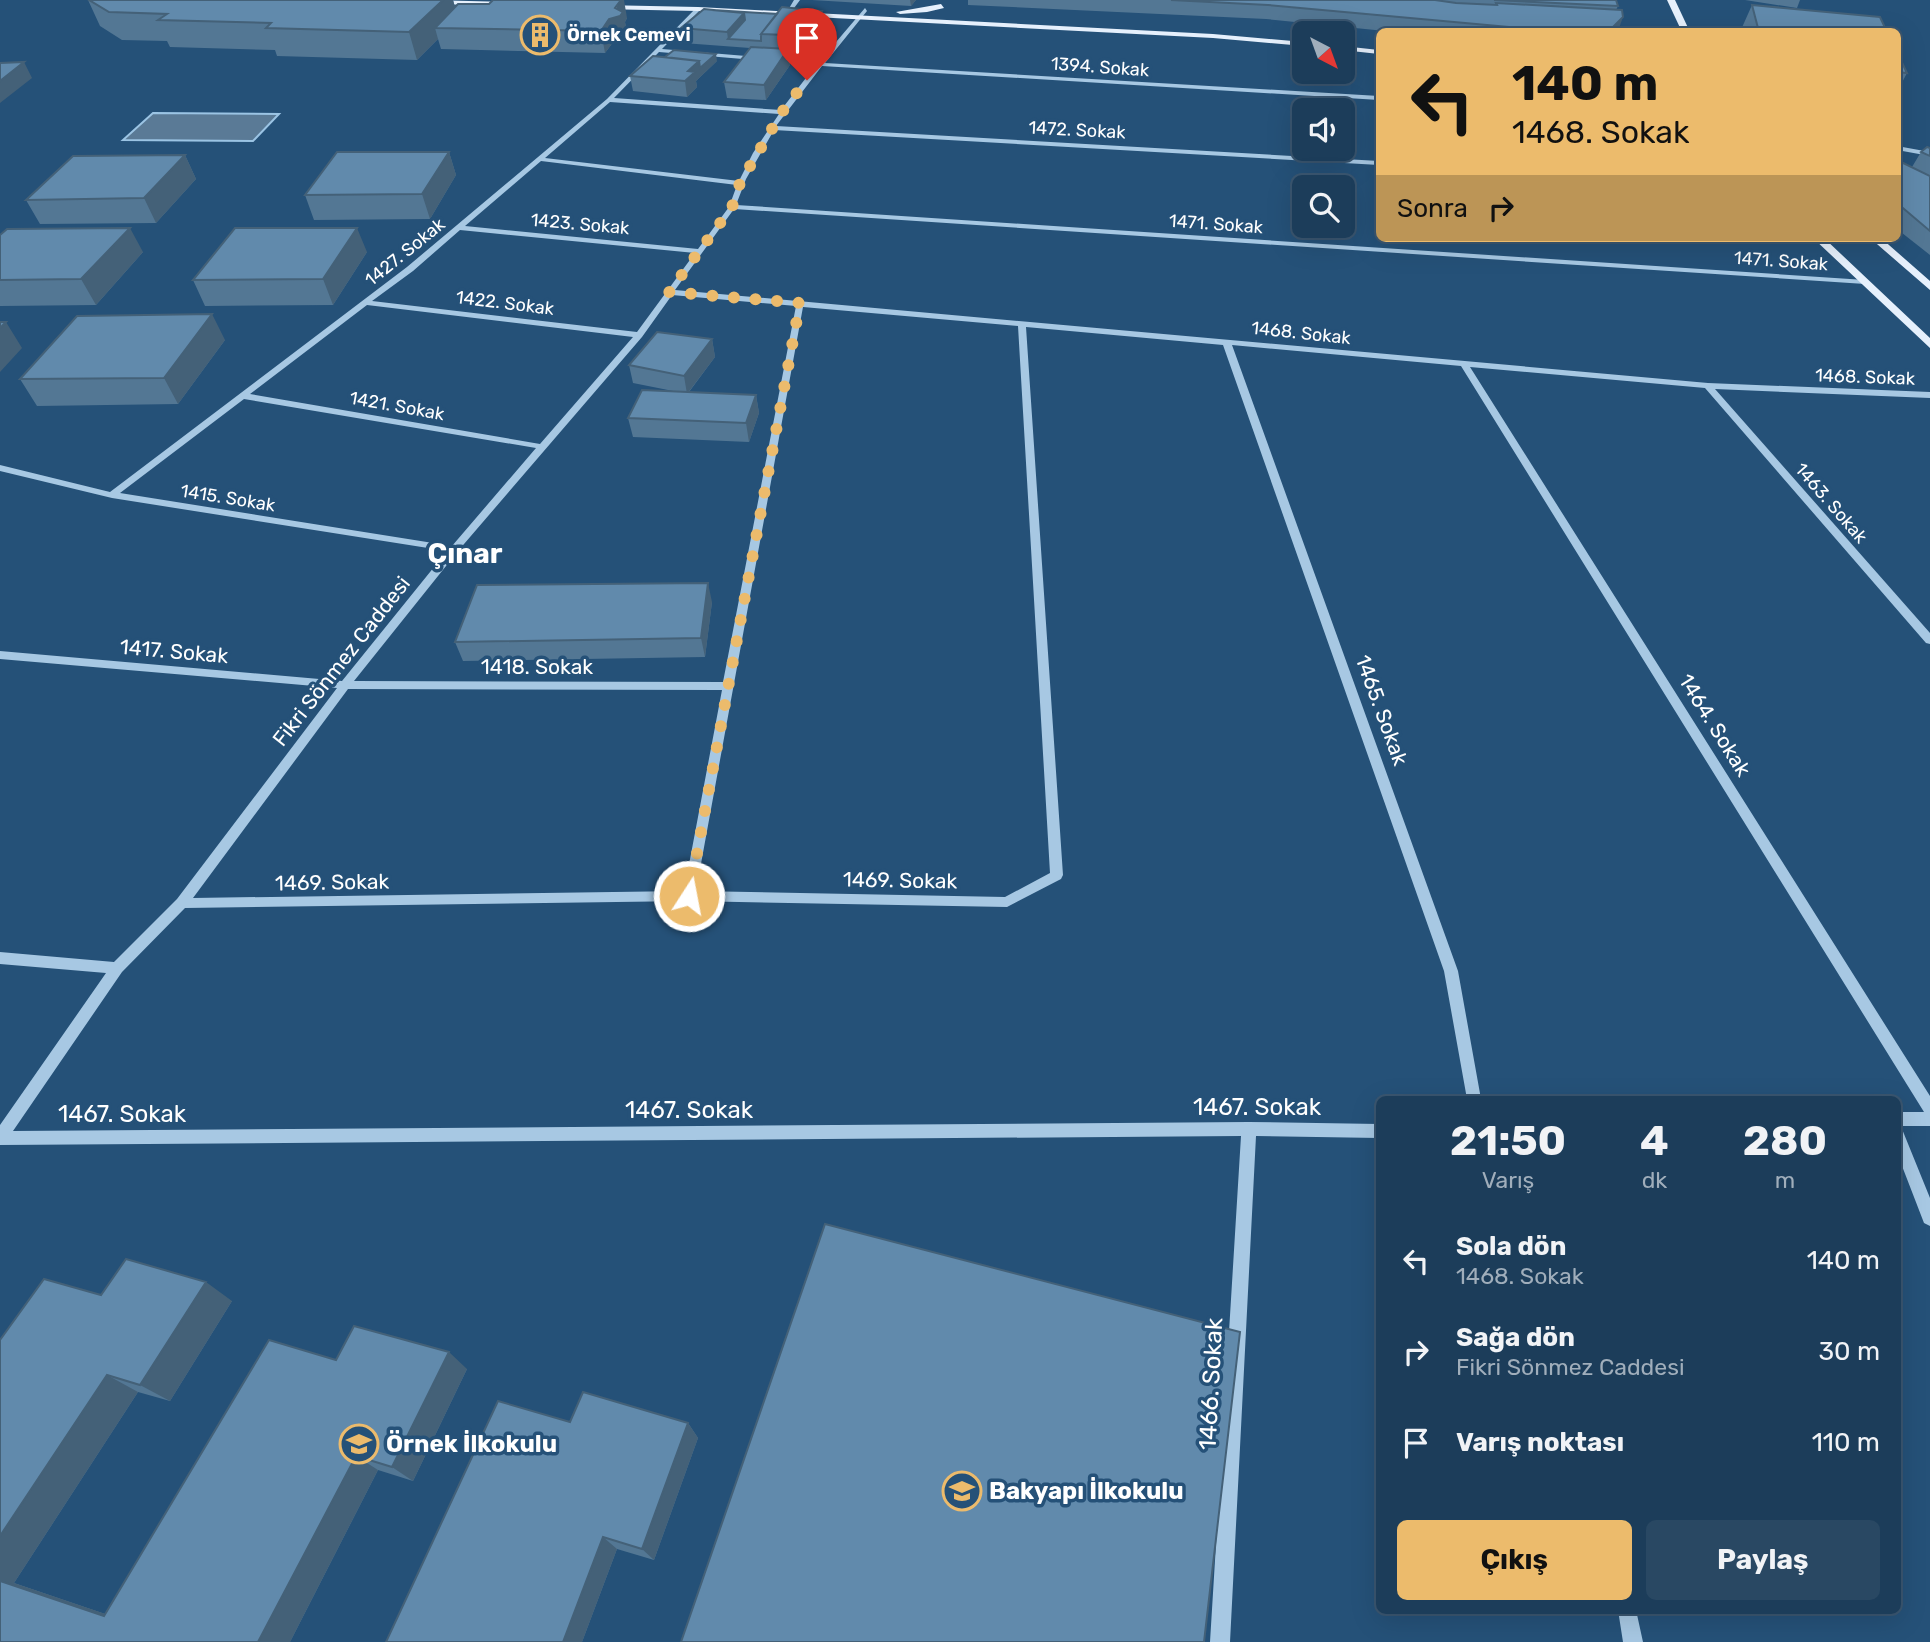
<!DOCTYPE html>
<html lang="tr">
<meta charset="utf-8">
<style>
body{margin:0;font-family:Rubik,sans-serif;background:#294863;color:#f1f3f6;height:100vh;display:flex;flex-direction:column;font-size:26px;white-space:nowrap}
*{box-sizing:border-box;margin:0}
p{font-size:23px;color:#a0aebb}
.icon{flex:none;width:38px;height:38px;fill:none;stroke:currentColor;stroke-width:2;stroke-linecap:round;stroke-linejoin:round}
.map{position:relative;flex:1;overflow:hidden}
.side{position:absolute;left:1376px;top:1096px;width:525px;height:518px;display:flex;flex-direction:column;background:#1c3d5a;border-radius:10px;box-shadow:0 7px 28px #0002,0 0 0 2px #3a5670}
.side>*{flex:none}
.hud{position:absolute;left:1376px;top:28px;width:525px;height:214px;border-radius:10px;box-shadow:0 7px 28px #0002,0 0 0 2px #3a5670;background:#ecbb6c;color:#111;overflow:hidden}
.needle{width:46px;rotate:139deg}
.controls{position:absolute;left:1292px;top:21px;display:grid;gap:14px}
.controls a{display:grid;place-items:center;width:63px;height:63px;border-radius:10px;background:#1c3d5a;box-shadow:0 7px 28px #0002,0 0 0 2px #3a5670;font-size:35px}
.pin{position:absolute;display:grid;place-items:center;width:60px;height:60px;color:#fff;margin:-72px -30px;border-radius:50% 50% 50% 0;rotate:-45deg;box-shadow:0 0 7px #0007}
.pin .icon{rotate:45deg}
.me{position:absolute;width:77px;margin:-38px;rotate:11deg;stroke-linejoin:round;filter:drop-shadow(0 0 5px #0008)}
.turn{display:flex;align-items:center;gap:24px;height:147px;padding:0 21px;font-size:32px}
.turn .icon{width:91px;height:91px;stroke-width:2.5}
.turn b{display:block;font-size:49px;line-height:60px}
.then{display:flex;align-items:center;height:66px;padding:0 21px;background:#0003;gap:14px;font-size:26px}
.eta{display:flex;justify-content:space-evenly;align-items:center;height:119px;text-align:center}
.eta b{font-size:42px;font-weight:700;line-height:49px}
.primary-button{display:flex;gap:14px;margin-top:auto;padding:14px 21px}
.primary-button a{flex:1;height:80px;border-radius:10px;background:#ecbb6c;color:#111;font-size:28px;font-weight:700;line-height:80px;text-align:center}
.primary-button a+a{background:#294863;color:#f1f3f6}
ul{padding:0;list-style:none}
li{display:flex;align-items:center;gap:21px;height:91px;padding:0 21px}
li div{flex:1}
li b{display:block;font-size:26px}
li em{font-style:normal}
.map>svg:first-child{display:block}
.water{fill:#5a7a96;stroke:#9bc4e4;stroke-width:2}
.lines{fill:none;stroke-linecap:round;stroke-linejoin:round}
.minor{fill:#a7c8e3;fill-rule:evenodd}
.major{fill:#e6f0fc;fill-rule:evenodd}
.wall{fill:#537794}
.shaded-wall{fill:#446178}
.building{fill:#618aac;stroke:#446178;stroke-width:2}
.route{stroke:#ecbb6c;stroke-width:12;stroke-dasharray:0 21.6}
.labels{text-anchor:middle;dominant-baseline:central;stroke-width:7;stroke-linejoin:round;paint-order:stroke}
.far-poi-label{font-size:18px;font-weight:bold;fill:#fff;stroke:#255178;text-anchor:start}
.far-street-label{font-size:18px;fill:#fff;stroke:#255178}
.street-label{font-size:21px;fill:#fff;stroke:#255178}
.near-street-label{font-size:24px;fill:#fff;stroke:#255178}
.near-poi-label{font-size:24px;font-weight:bold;fill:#fff;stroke:#255178;text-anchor:start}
.district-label{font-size:28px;font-weight:bold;fill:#fff;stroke:#255178}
</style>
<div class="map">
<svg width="1930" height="1642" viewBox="0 0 1930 1642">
<rect width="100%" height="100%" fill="#255178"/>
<path class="water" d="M153 113 279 114 253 141 123 140Z"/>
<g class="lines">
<path class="minor" d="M794 0H800L789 15H785Z
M696 8 701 9 662 49 819 62 865 8 867 11 825 63 1379 96V100L822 66 776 126 1379 161V165L774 130 746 179 736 205 1865 280 1869 282 1865 284 734 209 675 290 1708 383 1930 392V398L1715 389 1930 633V644L1926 643 1705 388 1470 367 1930 1096V1126H1897V1112H1924L1461 366 1232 345 1458 971 1481 1099H1467L1444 971 1223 345 1026 327 1063 875 1061 879 1007 907 689 901 185 908 122 972 13 1131 1249 1122 1379 1124V1138L1256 1136 1230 1642H1210L1241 1136 0 1145V1125L106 973 0 964V952L114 962 177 899 337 688 0 659V651L342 681 447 551 112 498 0 471V465L110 492 407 267 607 99ZM659 52 816 65 781 110 614 98ZM610 102 779 114 753 153 739 181 545 158ZM541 161 737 185 729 207 698 249 465 226ZM460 230 695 253 637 332 372 301 413 271ZM672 295 796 306 723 682 354 681 458 551 642 337ZM367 305 633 337 540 444 250 394ZM803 307 1018 326 1050 873 1005 897 696 891ZM244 399 536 448 452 546 120 493ZM348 689 722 690 684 891 193 898Z
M1897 146 1930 152V156L1897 150Z
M1897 1127 1902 1129 1930 1198V1226L1924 1223 1897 1153Z
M1618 1610H1636L1643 1642H1623Z"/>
<path class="major" d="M428 0 511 2 515 4 511 6 431 4Z
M1667 0H1675L1690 32H1682Z
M941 4 944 8 927 12 900 14 896 12Z
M602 5 698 7 1213 34 1304 42V46L1213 38 698 11 599 9Z
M1342 46 1379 50V54L1342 50Z
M1813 238H1824L1930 338V348Z
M1870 238H1881L1930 281V290Z"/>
</g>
<path class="wall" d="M88 0H453L455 7 627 18 625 22 627 33 624 37 614 41 605 53 441 49 438 39 417 60 277 56 275 50 170 47 167 41 122 40 100 26Z
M812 0H916L911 6Z
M968 0H1616L1618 6 1616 10 1618 32H1395L1266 19 968 5Z
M1745 0H1800L1797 8Z
M1752 5 1887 32H1740Z
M822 11 823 26 809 51 788 50 790 65 766 100 727 98 724 82 750 48 683 43 681 28 777 14Z
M1897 52 1907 73 1897 92Z
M717 61 696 81 697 87 687 97 633 91 630 76Z
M1930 148V255L1897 229V160L1912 167 1921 152Z
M449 152 456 175 430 219 314 220 305 195Z
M185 155 196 179 156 223 40 224 26 200Z
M0 235 143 252 96 305 0 306Z
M367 252 333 305 205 306 193 280Z
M712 339 715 357 689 392 756 395 759 413 749 442 633 437 628 418 673 391 633 383 629 365Z
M225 340 178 404 37 406 20 379Z
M712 602 705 657 463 661 455 642Z
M101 1295 232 1301 170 1401 138 1392 14 1583 105 1614 336 1360 467 1369 413 1481 378 1470 290 1642H0V1340Z
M570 1422 688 1423 698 1438 654 1560 617 1549 582 1642Z"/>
<path class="shaded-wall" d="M443 0H453L458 19 435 28 438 39 417 60 409 32Z
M621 0H624L627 18 625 22 627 33 624 37 614 41 605 53 601 31Z
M910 0H916L911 6Z
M822 11 823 26 809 51 808 36Z
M744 13 746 28 728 39 727 32Z
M1623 17 1618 31 1592 32Z
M788 49 790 65 766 100 764 85Z
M716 54 717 61 696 81 697 87 687 97 685 81 688 71 699 61Z
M24 62 32 78 0 103V81Z
M449 152 456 175 430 219 422 194Z
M185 155 196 179 156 223 144 198Z
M130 228 143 252 96 305 81 279Z
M357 228 367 252 333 305 323 279Z
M212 314 225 340 178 404 164 378Z
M6 322 22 348 0 372V328Z
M712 339 715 357 687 394 684 376Z
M756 395 759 413 749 442 746 423Z
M708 583 712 602 705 657 701 638Z
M206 1282 232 1301 170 1401 140 1385Z
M449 1352 467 1369 413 1481 392 1467Z
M107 1375 138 1392 14 1583 138 1625 104 1616 0 1581V1536Z
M688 1423 698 1438 654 1560 642 1549Z
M356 1456 378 1470 290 1642H258Z
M603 1537 617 1549 582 1642H563Z"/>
<path class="building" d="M89 0H443L409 32 266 28 271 23 158 20 167 14 109 12Z
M493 0H621L615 8 623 12 620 16 609 19 601 31 435 28 458 4H489Z
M1171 0H1435L1456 3 1497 5 1496 3 1622 10 1623 17 1612 28 1592 32H1581L1509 27 1268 5Z
M1494 0H1616L1618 6Z
M1752 5 1880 17 1887 32H1759Z
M782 7 822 11 808 36 761 34Z
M704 9 744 13 727 32 681 28Z
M712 10H713L777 14 761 34V41L728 39 745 20 744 13Z
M751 47 788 49 764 85 724 82Z
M674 50 716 54 700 68 699 61 665 57Z
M1897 52 1907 73 1897 72Z
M653 56 699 61 688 71 695 72 685 81 630 76Z
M24 62 0 81V63Z
M1927 147 1930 148V156L1921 152Z
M337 152H449L422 194 305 195Z
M185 155 144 198 26 200 73 156Z
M1897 160 1930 176V231L1897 203Z
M130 228 81 279 0 280V235L7 229Z
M235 228H357L323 279 193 280Z
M212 314 164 378 20 379 77 316Z
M0 322H6L0 328Z
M657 332 712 339 684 376 629 365Z
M642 390 756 395 746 423 628 418Z
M708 583 701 638 455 642 477 585Z
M825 1224 1240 1332 1204 1642H681Z
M126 1259 206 1282 140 1385 107 1375 0 1536V1340L44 1279 101 1295Z
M354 1326 449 1352 392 1467 356 1456 258 1642H0V1581L104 1616 269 1340 336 1360Z
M583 1392 688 1423 642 1549 603 1537 563 1642H386L498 1401 570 1422Z"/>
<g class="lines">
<path class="route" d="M689 896 800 303 669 292 732 207 740 183 782 112 807 80"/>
</g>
<defs>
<symbol id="building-ring" viewBox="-11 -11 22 22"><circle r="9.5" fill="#255178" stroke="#ecbb6c" stroke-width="1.5"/><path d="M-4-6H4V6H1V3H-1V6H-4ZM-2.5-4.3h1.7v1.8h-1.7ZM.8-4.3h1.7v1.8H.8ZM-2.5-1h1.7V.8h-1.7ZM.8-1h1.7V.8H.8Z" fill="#ecbb6c"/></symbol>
<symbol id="school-ring" viewBox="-11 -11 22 22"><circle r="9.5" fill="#255178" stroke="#ecbb6c" stroke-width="1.5"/><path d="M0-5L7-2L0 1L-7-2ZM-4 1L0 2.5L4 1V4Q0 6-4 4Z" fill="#ecbb6c"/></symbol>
</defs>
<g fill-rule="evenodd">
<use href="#building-ring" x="518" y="13" width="44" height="44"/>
<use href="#school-ring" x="337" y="1422" width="44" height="44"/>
<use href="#school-ring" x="940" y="1469" width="44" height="44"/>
</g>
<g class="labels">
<g class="far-poi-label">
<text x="567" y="35">Örnek Cemevi</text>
</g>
<g class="far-street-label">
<text transform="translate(1100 67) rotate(4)">1394. Sokak</text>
<text transform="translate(1077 130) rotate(3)">1472. Sokak</text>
<text transform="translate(580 224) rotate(5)">1423. Sokak</text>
<text transform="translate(1216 224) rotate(4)">1471. Sokak</text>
<text transform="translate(405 252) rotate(-39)">1427. Sokak</text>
<text transform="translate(1781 261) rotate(4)">1471. Sokak</text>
<text transform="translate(505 303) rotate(7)">1422. Sokak</text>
<text transform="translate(1301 333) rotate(6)">1468. Sokak</text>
<text transform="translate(1865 377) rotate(2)">1468. Sokak</text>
<text transform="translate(397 406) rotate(10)">1421. Sokak</text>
<text transform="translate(228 498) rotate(9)">1415. Sokak</text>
<text transform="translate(1831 503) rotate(49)">1463. Sokak</text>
</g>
<g class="street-label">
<text transform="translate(174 651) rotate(5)">1417. Sokak</text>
<text transform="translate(341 661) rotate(-52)">Fikri Sönmez Caddesi</text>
<text x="537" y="666">1418. Sokak</text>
<text transform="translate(1382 710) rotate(70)">1465. Sokak</text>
<text transform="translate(1715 725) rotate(58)">1464. Sokak</text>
<text transform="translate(900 880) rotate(1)">1469. Sokak</text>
<text transform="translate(332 882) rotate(-1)">1469. Sokak</text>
</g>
<g class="near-street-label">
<text x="1257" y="1107">1467. Sokak</text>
<text x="689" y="1110">1467. Sokak</text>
<text x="122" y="1114">1467. Sokak</text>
<text transform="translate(1211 1384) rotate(-87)">1466. Sokak</text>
</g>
<g class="near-poi-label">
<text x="386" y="1444">Örnek İlkokulu</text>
<text x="989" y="1491">Bakyapı İlkokulu</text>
</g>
<g class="district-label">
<text x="465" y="553">Çınar</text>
</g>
</g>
</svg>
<div class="controls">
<a><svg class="needle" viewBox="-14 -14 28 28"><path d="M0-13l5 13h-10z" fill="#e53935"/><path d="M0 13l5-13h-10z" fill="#a0aebb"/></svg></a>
<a><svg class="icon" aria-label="sound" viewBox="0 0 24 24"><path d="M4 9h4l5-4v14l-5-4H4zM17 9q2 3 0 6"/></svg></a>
<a><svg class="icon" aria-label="search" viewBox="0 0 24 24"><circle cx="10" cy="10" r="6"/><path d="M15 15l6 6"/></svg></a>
</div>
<div class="pin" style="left:807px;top:80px;background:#d93025"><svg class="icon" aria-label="arrive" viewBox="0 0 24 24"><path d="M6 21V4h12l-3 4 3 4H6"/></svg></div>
<svg class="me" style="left:689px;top:896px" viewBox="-20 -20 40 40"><circle r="17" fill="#ecbb6c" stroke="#fff" stroke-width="3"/><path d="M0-11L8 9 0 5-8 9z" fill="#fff"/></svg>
<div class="hud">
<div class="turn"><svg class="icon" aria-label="left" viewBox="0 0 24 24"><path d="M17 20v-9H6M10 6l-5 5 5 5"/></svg><div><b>140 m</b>1468. Sokak</div></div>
<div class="then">Sonra<svg class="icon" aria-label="right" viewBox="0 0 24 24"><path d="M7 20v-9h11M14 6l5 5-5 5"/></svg></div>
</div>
<section class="side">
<div class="eta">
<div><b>21:50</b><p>Varış</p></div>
<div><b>4</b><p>dk</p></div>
<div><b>280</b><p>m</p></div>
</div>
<ul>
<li><svg class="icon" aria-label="left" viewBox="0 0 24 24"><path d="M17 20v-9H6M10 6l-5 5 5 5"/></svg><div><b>Sola dön</b><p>1468. Sokak</p></div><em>140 m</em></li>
<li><svg class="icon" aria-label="right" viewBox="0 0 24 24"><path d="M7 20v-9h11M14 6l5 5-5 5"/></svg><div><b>Sağa dön</b><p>Fikri Sönmez Caddesi</p></div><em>30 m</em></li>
<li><svg class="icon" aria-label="arrive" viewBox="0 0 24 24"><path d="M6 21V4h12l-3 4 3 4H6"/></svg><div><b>Varış noktası</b></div><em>110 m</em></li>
</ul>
<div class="primary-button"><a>Çıkış</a><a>Paylaş</a></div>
</section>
</div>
